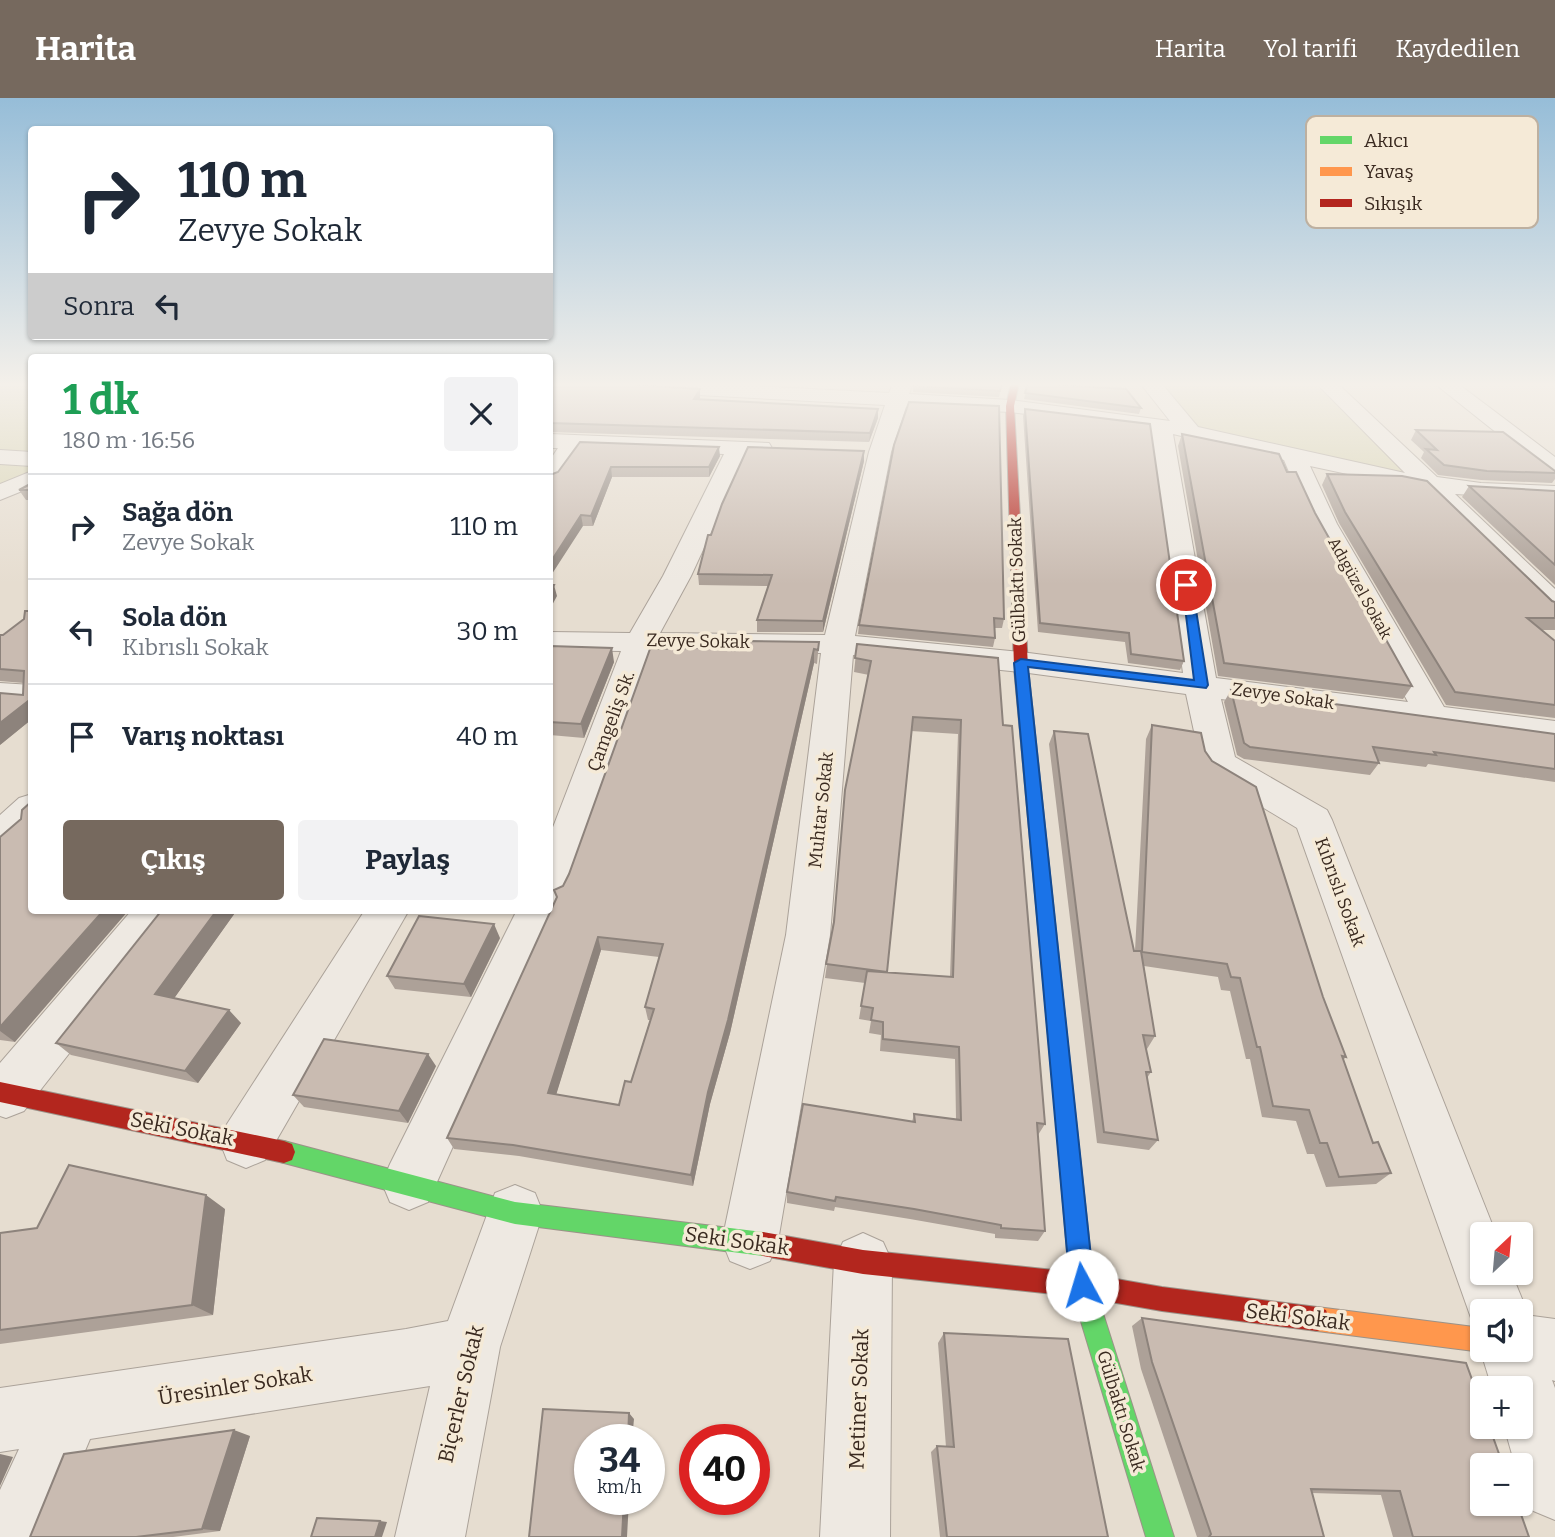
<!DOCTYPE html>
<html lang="tr">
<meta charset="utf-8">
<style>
body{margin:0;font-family:Bitter,serif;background:#f2f2f3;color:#1f2937;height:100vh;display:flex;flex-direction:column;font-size:26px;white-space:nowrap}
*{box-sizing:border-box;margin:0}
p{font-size:23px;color:#747a83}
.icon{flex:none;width:38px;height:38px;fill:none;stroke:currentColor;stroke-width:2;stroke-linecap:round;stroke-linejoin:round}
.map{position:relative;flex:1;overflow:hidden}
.details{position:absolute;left:28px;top:256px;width:525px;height:560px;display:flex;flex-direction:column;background:#fff;border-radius:7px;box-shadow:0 2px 5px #0004}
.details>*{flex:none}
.guide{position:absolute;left:28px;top:28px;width:525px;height:214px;border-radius:7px;box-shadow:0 2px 5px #0004;background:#fff;color:#1f2937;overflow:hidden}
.needle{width:46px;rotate:26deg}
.buttons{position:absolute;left:1470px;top:1124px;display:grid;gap:14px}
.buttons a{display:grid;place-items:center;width:63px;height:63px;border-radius:7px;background:#fff;box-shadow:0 2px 5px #0004;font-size:35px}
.speed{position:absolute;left:574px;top:1326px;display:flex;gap:14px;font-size:35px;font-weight:700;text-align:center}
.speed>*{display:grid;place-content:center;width:91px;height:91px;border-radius:50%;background:#fff;box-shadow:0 2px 5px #0004;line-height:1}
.speed small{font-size:18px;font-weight:400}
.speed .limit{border:10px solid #d22;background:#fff;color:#111}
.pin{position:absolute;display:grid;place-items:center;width:60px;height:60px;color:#fff;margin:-30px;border:4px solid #fff;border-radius:50%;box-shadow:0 2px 7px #0007}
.me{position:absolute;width:77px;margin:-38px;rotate:354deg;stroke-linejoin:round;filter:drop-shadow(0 0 5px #0008)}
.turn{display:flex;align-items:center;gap:24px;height:147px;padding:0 35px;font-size:32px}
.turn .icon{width:91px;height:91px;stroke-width:2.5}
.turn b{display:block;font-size:49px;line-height:60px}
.then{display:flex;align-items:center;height:66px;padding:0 35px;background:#0003;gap:14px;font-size:26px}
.round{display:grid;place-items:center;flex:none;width:74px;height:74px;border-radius:7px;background:#f2f2f3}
.summary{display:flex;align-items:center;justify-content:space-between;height:119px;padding:0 35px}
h1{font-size:42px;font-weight:700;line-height:52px;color:#1e9e55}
.cta{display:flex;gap:14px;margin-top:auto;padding:14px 35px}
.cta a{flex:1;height:80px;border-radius:7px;background:#76695e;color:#fff;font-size:28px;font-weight:700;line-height:80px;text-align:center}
.cta a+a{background:#f2f2f3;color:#1f2937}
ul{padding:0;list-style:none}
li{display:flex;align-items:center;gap:21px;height:105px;padding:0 35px;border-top:2px solid #e0e1e3}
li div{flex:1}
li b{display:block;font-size:26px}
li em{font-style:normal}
header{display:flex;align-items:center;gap:42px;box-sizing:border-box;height:98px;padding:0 35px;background:#76695e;color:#fff}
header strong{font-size:33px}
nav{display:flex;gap:38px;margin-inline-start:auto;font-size:24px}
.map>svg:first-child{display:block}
.green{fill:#d8d4b3}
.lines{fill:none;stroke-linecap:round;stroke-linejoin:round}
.street-casing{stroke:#aba299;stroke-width:2}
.fast-casing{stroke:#9b9288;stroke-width:2}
.slow-casing{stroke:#9b9288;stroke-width:2}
.jam-casing{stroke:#9b9288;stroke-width:2}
.street{fill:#eee9e2;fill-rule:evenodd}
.fast{fill:#63d668;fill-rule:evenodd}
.slow{fill:#ff974d;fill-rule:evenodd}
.jam{fill:#b3261e;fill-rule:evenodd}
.wall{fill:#ada198;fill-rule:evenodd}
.shaded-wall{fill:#8d837c}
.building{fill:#c9bbb1;stroke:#8d837c;stroke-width:2;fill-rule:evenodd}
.route{fill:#1a73e8;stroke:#114b97;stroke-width:2}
.labels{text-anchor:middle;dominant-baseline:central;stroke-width:7;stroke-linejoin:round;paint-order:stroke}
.far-street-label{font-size:16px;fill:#3a2a20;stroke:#f5ead7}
.street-label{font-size:18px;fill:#3a2a20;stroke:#f5ead7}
.near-street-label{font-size:21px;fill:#3a2a20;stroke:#f5ead7}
.key{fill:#f5ead7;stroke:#bdb0a0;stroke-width:2}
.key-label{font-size:19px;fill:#3a2a20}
</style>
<header>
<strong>Harita</strong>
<nav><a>Harita</a><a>Yol tarifi</a><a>Kaydedilen</a></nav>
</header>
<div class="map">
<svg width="1555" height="1439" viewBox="0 0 1555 1439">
<rect width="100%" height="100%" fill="#e6ddd0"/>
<path class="green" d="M3 285H31V373L0 387V288Z
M1153 285H1326L1432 386 1190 333Z"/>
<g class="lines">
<defs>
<path id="street" d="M575 285H696L889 295 893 285H913L909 296 1010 302 1170 323 1140 285H1161L1198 329 1405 375 1316 285H1337L1437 379 1481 385 1555 388V402L1455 396 1555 491V516L1545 513 1422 392 1310 368 1337 426 1444 609 1555 623V647L1221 601 1235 659 1327 712 1332 722 1496 1136H1482V1174H1511L1527 1213 1525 1217 1555 1221V1283L1552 1282 1555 1290V1422L1531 1412 1521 1386V1367H1515L1504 1328H1521V1290H1492L1480 1251 1482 1247V1251H1521V1213H1482V1237L1476 1234 1297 730 1206 675 1201 666 1186 596 1021 574 853 557 830 837 778 1143 770 1163 750 1171 730 1163 722 1143 786 837 821 555 653 553 571 789 565 801 555 804 559 812 428 1104 409 1112 390 1104 382 1085 390 1066 517 812H550V737L621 553 550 552V534L630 535 663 478 724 356 580 351 558 383 550 385V362L558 350H550V336L769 345 772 350 769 355 747 356 691 478 660 535 825 537 869 354 885 307 585 291 578 289ZM906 309 1010 314 1150 332 1183 575 1021 554 855 538 891 354ZM1173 336 1284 362 1311 426 1408 604 1216 580Z
M1434 285H1457L1555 359V377L1547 375Z
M0 352 32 354V368L0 366Z
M32 373V389L0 402V386Z
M0 585 32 587V608L0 605Z
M32 696V733L14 750 0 755V717L19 700Z
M132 812H178L172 824 24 1013 6 1020 0 1018V965Z
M365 812H409L265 1062 246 1070 227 1062 220 1044 227 1026Z
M515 1087 535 1095 543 1115 500 1249 465 1439H395L430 1288 90 1341 49 1439H0V1392L19 1351 0 1354V1290L406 1231 448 1223 495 1095Z
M863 1135 883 1144 892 1164 890 1439H820L834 1164 843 1144Z"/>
<path id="fast" d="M1065 1003 1072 1006 1075 1013 1094 1187 1174 1439H1146L1070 1187 1055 1013 1058 1006Z
M284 1043 515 1104 763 1134 771 1138 775 1146 771 1154 763 1158 515 1126 284 1065 276 1062 273 1054 276 1046Z"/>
<path id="slow" d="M1021 565 1028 569 1075 1013 1072 1020 1065 1023 1058 1020 1055 1013 1014 569Z
M1317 1209 1482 1230V1251H1490L1482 1254 1317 1233 1308 1230 1305 1221 1308 1212Z"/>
<path id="jam" d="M1011 285H1019L1014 308 1028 569 1021 573 1014 569 1006 308Z
M0 984 284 1043 292 1046 295 1054 292 1062 284 1065 0 1004Z
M763 1134 863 1152 1082 1175 1162 1189 1317 1209 1326 1212 1329 1221 1326 1230 1317 1233 1162 1213 1082 1199 863 1176 763 1158 755 1154 751 1146 755 1138Z"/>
</defs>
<use href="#street" class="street-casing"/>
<use href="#fast" class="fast-casing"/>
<use href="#slow" class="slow-casing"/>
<use href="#jam" class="jam-casing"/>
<use href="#street" class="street"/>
<use href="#fast" class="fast"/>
<use href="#slow" class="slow"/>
<use href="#jam" class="jam"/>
</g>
<path class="wall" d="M550 285 700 291V301L878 320 869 344 550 334Z
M1002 285 999 299 913 294V288Z
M1028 285 1141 310 1139 316 1024 301Z
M1025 311 1184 563 1180 572 1128 565 1125 544 1038 534 1023 318Z
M1416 332 1555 373V381L1552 385 1481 382 1438 377 1421 360 1424 354 1411 342Z
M1182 336 1287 374 1315 415 1412 588 1403 601 1218 578 1178 348Z
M894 347 1004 521 1002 530H994L995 540 993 549 858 536 859 527Z
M864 353V363L823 534H757V522L768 488 699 487 698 476 711 437Z
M720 358 709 379H612L593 428H583L558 374Z
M1327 376 1555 504V532H1541L1555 543V620L1446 607 1339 425 1322 387Z
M32 385V402H26L19 392Z
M1469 388 1555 393V487L1462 399Z
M32 513V621L0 647 23 597 24 585 0 583V537H3L24 521Z
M819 544 817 566 814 565 730 935 710 1006 693 1088 519 1058 454 1051 447 1040 563 788 748 549ZM601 852 659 859 645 909 648 922H650L631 984 619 1007 556 996Z
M857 546 1003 627 1045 1026 1038 1037 1045 1133 1038 1143 995 1140V1136L910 1121 835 1109 834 1113 787 1105V1094L912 1024 914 1016 956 1021 955 961 880 953 881 937 869 935 871 923 859 921 865 885 825 880 869 577 854 574ZM911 633 958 636 950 879 887 875Z
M550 548 614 564 584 640 550 637Z
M1231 592 1555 636V684L1428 666 1426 669 1379 663V665L1370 677 1244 661 1237 657 1224 604Z
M1152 627 1205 653 1323 899 1346 959 1343 962 1373 1045 1391 1075 1376 1086 1326 1089 1314 1056H1307L1296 1023 1262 1019 1250 961H1246L1230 893 1221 892 1218 879 1144 868 1155 938 1147 951 1146 950 1151 974 1147 980 1158 1042 1149 1052 1097 1045 1049 646 1054 633 1134 853H1135L1146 641Z
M0 739 15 944 0 942Z
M162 812H237L174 900 241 925 198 985 71 957 56 945Z
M500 840 471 899 395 891 387 878Z
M436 968 408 1025 304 1009 293 997Z
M225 1111 213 1217 0 1246V1135Z
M1142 1220 1529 1439H1393L1381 1397 1312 1395 1324 1439H1197L1141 1271 1132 1228Z
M944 1235 1108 1439H940L931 1354 937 1348 946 1349 938 1245Z
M250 1338 220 1433 173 1439H30Z"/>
<path class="shaded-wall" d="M700 291V300L695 310 694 301Z
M878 311V320L869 344 870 335Z
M551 343 553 353 550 359V346Z
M719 349 720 358 709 379V369Z
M864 353V363L823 534V523Z
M611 369 612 379 593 428 591 418Z
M581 417 583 428 550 479V465Z
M554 487 557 498 550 511V496Z
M612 550 614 564 584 640 581 626Z
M814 551V565L730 935 710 1006 693 1088 691 1077 708 994Z
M32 600V621L0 647V625Z
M104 812H129L15 944 0 933V929Z
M217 812H237L168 909 155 896Z
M494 826 500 840 471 899 464 886Z
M598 839 601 852 553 1007 548 995Z
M229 912 241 925 198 985 185 973Z
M428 956 436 968 408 1025 399 1013Z
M206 1097 225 1111 213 1217 192 1207Z
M629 1315 634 1321 632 1342H628Z
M234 1332 250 1338 220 1433 202 1431Z
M0 1356 13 1359 0 1388Z
M624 1402H629L627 1439H622Z
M380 1423 387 1424 382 1439H375Z"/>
<path class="building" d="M550 285H609L700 291 694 301 878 311 870 335 550 325Z
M914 285H1002L1000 293 913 288Z
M1028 285 1126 291 1141 310 1025 295Z
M909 304 999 308 1004 521 994 520 995 540 859 527 894 347Z
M1025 311 1150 326 1184 563 1131 556 1129 535 1040 525Z
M1416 332 1503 334 1555 373V375L1487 373 1444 367 1426 351 1437 352Z
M1182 336 1279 356 1287 374H1296L1315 415 1412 588 1224 565Z
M580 344 719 349 709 369H611L591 418 581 417 550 465V377L558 374Z
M748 349 864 353 823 523 757 522 772 477 698 476 708 437H711L722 406Z
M1327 376 1402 378 1427 383 1552 503 1555 504V520H1527L1555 543V607L1455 594 1345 414Z
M32 385V392H19Z
M1469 388 1555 393V467Z
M550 487H554L550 496Z
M25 513H32V600L0 625V595L23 597 24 573 0 571V537H3L24 521Z
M749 543 819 544 818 552 814 551 728 922 708 994 691 1077 513 1047 447 1040 557 799 554 792 563 788 569 776 650 551 748 549ZM598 839 663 846 645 909 654 911 631 984 625 983 619 1007 548 995Z
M857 546 998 560 1003 627 1012 628 1045 1026 1037 1025 1045 1133 1001 1130V1127L914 1111 836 1099 835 1103 787 1094 803 1006 915 1024 914 1016 961 1022 959 949 883 941V924L871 922 873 910 861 908 867 873 953 879 961 622 913 619 887 874 826 866 834 824 845 692 871 563 855 560Z
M550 548 612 550 581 626 550 624Z
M1231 592 1555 636V671L1434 654 1436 657 1373 649 1379 665 1250 649 1244 645Z
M1152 627 1201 635 1205 653 1212 663 1256 689 1323 899 1346 959 1342 958 1373 1045 1378 1044 1391 1075 1339 1079 1327 1045H1320L1309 1012 1273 1008 1260 949H1257L1240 880 1231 879 1227 866 1142 854Z
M1054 633 1088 636 1134 853H1141L1155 938 1143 937 1151 974H1146L1158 1042 1104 1034Z
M32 703V812H104L0 929V739L21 721 22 712Z
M162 812H217L155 896 229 912 185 973 56 945Z
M419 818 494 826 464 886 387 878Z
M324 941 428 956 399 1013 293 997Z
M69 1067 206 1097 192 1207 0 1232V1135L37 1130Z
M1142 1220 1466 1265 1482 1309V1328H1489L1503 1367H1482V1405H1517L1529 1439H1413L1400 1393 1311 1391 1324 1439H1209L1211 1436 1152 1264Z
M944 1235 1068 1241 1108 1439H947L937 1348 954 1349Z
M543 1311 629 1315 628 1342H590V1402H624L622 1439H529Z
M234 1332 202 1431 136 1439H30L64 1356Z
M317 1420 380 1423 375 1439H311Z"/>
<linearGradient id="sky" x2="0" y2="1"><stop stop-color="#96bdd8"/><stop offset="0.59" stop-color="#f4f0ea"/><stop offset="1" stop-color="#f4f0ea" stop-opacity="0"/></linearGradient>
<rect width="1555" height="486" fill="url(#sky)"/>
<path class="route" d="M1182 485 1192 487 1208 587 1206 590 1028 569 1094 1187 1090 1196 1082 1199 1073 1196 1070 1187 1014 565 1021 561 1194 582Z"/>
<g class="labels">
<g class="far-street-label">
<text transform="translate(1360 490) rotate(61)">Adıgüzel Sokak</text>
</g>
<g class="street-label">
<text transform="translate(1017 482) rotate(-92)">Gülbaktı Sokak</text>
<text transform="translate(698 543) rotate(1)">Zevye Sokak</text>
<text transform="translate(1283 598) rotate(8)">Zevye Sokak</text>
<text transform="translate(611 623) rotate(-70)">Çamgeliş Sk.</text>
<text transform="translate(821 712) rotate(-84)">Muhtar Sokak</text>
<text transform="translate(1340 794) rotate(70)">Kıbrıslı Sokak</text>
<text transform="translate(1121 1313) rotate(73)">Gülbaktı Sokak</text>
</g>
<g class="near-street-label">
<text transform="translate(182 1031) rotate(11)">Seki Sokak</text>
<text transform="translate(737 1143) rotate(8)">Seki Sokak</text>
<text transform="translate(1298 1219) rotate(7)">Seki Sokak</text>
<text transform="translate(235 1288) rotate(-9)">Üresinler Sokak</text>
<text transform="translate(461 1296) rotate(-77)">Biçerler Sokak</text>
<text transform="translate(859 1301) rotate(-88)">Metiner Sokak</text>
</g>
</g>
<rect x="1306" y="18" width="232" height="112" rx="10" class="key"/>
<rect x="1320" y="38" width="32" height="8" fill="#63d668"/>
<rect x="1320" y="69" width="32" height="9" fill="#ff974d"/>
<rect x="1320" y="101" width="32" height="8" fill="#b3261e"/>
<g class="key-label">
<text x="1364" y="49">Akıcı</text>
<text x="1364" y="80">Yavaş</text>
<text x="1364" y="112">Sıkışık</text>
</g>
</svg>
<div class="buttons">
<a><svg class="needle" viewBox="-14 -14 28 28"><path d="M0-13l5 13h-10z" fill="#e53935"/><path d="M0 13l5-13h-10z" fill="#747a83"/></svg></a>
<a><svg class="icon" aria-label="sound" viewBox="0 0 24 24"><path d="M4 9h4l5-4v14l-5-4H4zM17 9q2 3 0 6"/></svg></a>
<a>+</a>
<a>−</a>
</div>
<div class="speed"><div>34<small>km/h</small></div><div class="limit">40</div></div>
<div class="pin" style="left:1186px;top:487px;background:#d93025"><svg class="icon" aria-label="arrive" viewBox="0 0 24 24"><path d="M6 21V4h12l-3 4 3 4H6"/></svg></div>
<svg class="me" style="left:1082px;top:1187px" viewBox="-20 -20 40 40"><circle r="19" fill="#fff"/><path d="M0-13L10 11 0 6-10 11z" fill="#1a73e8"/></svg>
<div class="guide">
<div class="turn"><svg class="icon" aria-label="right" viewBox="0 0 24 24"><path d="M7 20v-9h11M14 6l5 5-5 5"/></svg><div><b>110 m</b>Zevye Sokak</div></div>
<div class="then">Sonra<svg class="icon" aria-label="left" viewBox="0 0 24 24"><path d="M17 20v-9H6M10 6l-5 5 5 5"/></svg></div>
</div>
<section class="details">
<div class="summary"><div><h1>1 dk</h1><p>180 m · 16:56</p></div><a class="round"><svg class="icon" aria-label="close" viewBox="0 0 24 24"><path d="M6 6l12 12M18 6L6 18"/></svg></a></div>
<ul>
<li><svg class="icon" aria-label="right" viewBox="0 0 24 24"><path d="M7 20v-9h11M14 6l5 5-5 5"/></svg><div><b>Sağa dön</b><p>Zevye Sokak</p></div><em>110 m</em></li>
<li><svg class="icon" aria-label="left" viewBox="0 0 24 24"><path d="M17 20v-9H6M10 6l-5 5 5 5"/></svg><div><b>Sola dön</b><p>Kıbrıslı Sokak</p></div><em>30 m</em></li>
<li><svg class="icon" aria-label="arrive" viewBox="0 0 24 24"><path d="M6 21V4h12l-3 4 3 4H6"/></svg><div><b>Varış noktası</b></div><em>40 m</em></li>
</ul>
<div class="cta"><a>Çıkış</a><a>Paylaş</a></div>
</section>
</div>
